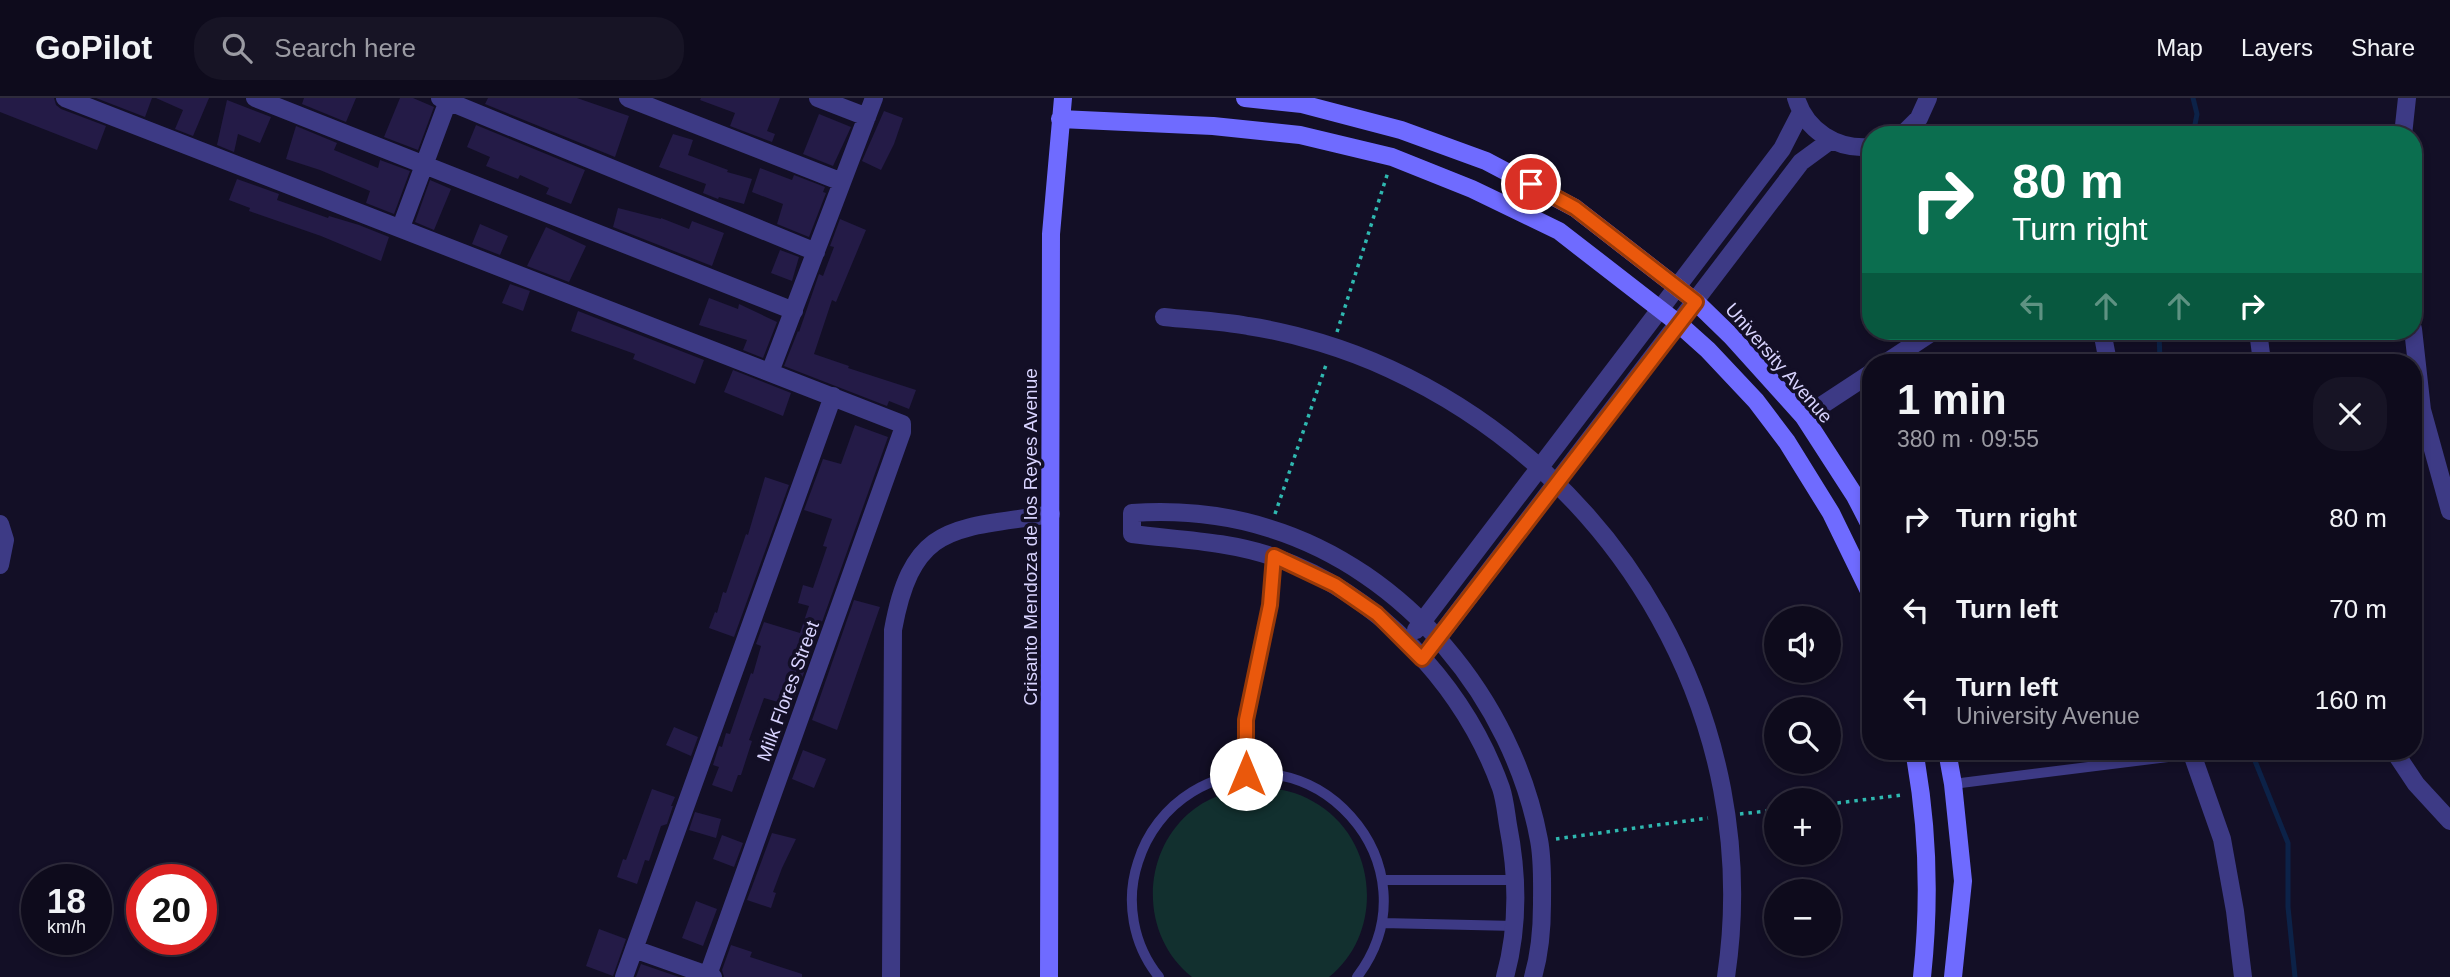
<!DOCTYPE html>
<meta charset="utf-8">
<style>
body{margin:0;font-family:Arial,sans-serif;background:#171425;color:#f1f3f6;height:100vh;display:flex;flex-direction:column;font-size:26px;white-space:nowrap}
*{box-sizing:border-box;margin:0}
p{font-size:23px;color:#9b9ba3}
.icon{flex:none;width:38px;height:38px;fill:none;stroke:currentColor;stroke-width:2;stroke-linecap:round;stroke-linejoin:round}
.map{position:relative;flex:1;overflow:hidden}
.sheet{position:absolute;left:1862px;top:256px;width:560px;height:406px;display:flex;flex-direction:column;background:#0e0b1c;border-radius:28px;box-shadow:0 4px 10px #0003,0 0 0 2px #2e2b3b}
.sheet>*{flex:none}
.banner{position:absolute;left:1862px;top:28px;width:560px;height:214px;border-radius:28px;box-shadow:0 4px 10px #0003,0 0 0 2px #2e2b3b;background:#0b6e4f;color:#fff;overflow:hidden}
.controls{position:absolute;left:1764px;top:508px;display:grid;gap:14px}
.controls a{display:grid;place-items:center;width:77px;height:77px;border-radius:50%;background:#0e0b1c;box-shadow:0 4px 10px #0003,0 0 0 2px #2e2b3b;font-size:35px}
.speed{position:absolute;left:21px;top:766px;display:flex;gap:14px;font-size:35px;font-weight:700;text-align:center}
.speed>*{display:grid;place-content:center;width:91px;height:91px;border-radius:50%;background:#0e0b1c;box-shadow:0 4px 10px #0003,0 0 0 2px #2e2b3b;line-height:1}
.speed small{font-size:18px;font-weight:400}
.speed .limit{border:10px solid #d22;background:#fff;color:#111}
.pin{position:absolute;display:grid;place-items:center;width:60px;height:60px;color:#fff;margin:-30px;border:4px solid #fff;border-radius:50%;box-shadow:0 2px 7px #0007}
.me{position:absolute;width:77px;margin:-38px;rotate:0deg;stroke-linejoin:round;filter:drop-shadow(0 0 5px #0008)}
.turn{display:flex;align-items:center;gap:24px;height:147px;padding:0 35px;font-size:32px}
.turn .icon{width:91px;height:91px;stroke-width:2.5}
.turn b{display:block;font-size:49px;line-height:60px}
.lanes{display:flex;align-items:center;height:66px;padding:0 35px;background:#0003;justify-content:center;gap:35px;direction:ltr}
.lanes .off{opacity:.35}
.round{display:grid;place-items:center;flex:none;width:74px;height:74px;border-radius:28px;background:#171425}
.headline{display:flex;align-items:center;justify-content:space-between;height:119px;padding:0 35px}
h1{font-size:42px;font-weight:600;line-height:52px}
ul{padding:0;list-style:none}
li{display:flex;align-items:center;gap:21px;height:91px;padding:0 35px}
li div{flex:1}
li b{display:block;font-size:26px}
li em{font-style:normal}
header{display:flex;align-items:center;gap:42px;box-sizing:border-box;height:98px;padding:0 35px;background:#0e0b1c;border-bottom:2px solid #2e2b3b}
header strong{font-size:33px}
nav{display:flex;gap:38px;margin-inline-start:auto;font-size:24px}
.search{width:490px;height:63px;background:#171425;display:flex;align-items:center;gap:18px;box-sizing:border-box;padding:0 24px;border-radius:28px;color:#9b9ba3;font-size:26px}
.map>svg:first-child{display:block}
.green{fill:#12302f}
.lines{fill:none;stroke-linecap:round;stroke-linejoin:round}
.stream{stroke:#0c2248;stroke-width:5}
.building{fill:#241b47}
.path{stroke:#2fb8b0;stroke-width:3.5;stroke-dasharray:3.5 5;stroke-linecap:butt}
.lane{stroke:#3d3a85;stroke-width:10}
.street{stroke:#3d3a85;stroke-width:18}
.secondary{stroke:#6f6bff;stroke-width:18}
.route-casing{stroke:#983908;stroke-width:18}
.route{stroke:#ea580c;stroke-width:12}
.labels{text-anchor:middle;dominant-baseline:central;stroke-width:7;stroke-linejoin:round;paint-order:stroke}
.street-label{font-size:19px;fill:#d9d4ff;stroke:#130f26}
</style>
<header>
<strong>GoPilot</strong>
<div class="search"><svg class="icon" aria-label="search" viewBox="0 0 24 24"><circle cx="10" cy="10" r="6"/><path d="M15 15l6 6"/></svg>Search here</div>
<nav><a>Map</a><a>Layers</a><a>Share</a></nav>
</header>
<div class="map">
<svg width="2450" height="879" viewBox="0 0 2450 879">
<rect width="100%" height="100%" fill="#130f26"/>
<path class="green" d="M1252 689C1276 689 1298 693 1319 707 1378 745 1384 835 1329 879H1192C1141 839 1140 759 1188 716 1206 700 1228 693 1252 689Z"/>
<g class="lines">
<path class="stream" d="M2193 37 2197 16 2193 0
M2159 233 2160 264
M2251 653 2288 745V809L2295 879"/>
</g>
<path class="building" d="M0 0H54L56 7 61 11 106 28 97 52 0 14Z
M96 0H152L145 19Z
M156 0H209L193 38 175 31 183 12Z
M304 0H356L346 24 302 6Z
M400 0H413L434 9 418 52 384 39Z
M488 0H577L629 18 615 59 485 6Z
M701 0H780L767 33 775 36 772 44 730 28 735 15 700 2Z
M227 2 271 19 260 45 238 36 234 54 217 47Z
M884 13 903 20 894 46 881 72 862 63Z
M819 16 851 29 833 68 803 56Z
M476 27 585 72 571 106 546 96 549 90 520 77 518 81 486 68 490 59 467 49Z
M296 28 337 45 334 52 378 70 380 62 410 73 394 116 366 105 370 93 320 72 286 61Z
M673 36 693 42 688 57 728 72 727 74 752 81 744 106 719 99 718 101 703 95 706 86 659 69Z
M760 70 792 82 794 77 825 89 823 94 826 95 809 139 777 126 783 106 752 94Z
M237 81 279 96 277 102 328 120 329 118 359 127 389 139 381 163 321 138 249 113 250 110 229 102Z
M430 82 451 91 434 132 415 124Z
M618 110 661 121V120L689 131 692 123 724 135 712 168 613 129Z
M840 121 866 132 836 204 832 202 814 256 849 268 848 270 916 292 909 311 889 303 887 308 784 268 798 233 799 234 819 176 823 178 834 149 830 148Z
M480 126 508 138 500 157 472 146Z
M546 129 586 148 569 184 527 168Z
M780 152 799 159 792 183 771 175Z
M510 186 530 193 523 213 502 205Z
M709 200 738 211 739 206 777 224 763 260 743 252 747 242 699 227Z
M578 213 704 262 695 286 633 261 635 256 571 233Z
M733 272 791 295 783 318 724 294Z
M855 327 888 339 792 608 764 600 749 642 752 643 741 677H738L732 694 712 687 719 669 713 667 719 648 722 649 726 635 730 636 751 575 753 576 761 548 756 546 764 524 800 535 809 508 798 505 803 487 813 490 827 449 823 448 832 421 804 412 823 361 841 366Z
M765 379 789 387 734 539 709 530 715 514 717 515 723 494 726 495 746 436 748 437Z
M854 502 880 509 837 632 812 622Z
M674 629 698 639 691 658 666 647Z
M803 652 826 661 814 690 792 681Z
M652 691 675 699 671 708H673L667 726 661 728 649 763 645 762 637 786 617 779 623 761 626 762Z
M695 714 721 721 716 740 689 732Z
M772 735 796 741 782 770 773 794 776 795 771 810 747 802Z
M722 737 743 745 734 769 713 761Z
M696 803 717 811 703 848 682 840Z
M599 831 626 841 613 878 586 868Z
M731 847 752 854 750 859 802 876V879H724L722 872Z
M641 866 679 879H636Z"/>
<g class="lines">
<path class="path" d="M1337 234 1388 74
M1275 416 1327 264
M1829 706 1902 697
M1740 716 1776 712
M1556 741 1708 720"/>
<path class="lane" d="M1246 676V622L1270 507 1274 459
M1953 686 2192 656
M1383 782H1516
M1382 825 1516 828
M1159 879C1133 847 1125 803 1138 764 1147 735 1166 710 1192 694 1311 623 1441 768 1357 879"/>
<path class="street" d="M65 0 902 326V334L708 877
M255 0 794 213
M440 0 816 154
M628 0 842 84
M818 0 867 19
M1796 0C1806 33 1837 52 1871 49
M1902 37 1919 20 1928 0
M2403 37 2407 0
M401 129 449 0
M1164 219C1192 222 1221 223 1248 228 1295 235 1347 251 1390 271 1622 378 1764 624 1726 879
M2413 231 2422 312 2450 413
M2102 233 2108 264
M2258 233 2262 264
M1887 264 1934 233
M770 274 874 0
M1804 319 1871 275
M0 426 5 442 0 467
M1416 532 1782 51 1801 14
M1431 549 1801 64 1831 42
M2191 653 2222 741 2235 813 2243 879
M2394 653 2416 686 2450 723
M634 851 713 879
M624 879 833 298
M891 879 893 532C913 421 957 432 1051 416
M1505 879C1519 828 1518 778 1508 727 1506 715 1505 702 1501 690 1464 587 1378 495 1274 459 1228 443 1180 442 1132 436V415C1178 412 1224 416 1268 430 1406 472 1513 602 1539 742 1543 763 1542 785 1542 806 1542 830 1540 855 1533 879"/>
<path class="secondary" d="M1245 0 1302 6 1401 32 1486 63 1575 110 1696 204 1731 238 1804 319 1855 398 1871 429
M1060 21 1213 28 1300 37 1392 59 1472 91 1559 133 1679 226 1708 252 1756 303 1787 344 1831 415 1871 497
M1914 653C1928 727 1930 804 1922 879
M1947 653 1953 686 1963 783 1953 879
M1049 879 1051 136 1063 0"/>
</g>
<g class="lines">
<defs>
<path id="route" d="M1246 676V622L1270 507 1274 458 1335 487 1377 516 1422 561 1696 204 1575 110 1531 86"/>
</defs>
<use href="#route" class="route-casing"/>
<use href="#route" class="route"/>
</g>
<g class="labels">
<g class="street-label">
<text transform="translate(1779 265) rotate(49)">University Avenue</text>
<text transform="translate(1030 439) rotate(-90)">Crisanto Mendoza de los Reyes Avenue</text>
<text transform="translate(788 593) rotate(-70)">Milk Flores Street</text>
</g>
</g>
</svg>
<div class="controls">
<a><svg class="icon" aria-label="sound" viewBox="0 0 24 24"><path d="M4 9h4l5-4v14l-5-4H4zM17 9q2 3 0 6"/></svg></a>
<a><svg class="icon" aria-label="search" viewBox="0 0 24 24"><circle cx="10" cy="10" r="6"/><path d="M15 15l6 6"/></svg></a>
<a>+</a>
<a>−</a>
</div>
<div class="speed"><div>18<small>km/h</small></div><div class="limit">20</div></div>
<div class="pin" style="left:1531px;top:86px;background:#d93025"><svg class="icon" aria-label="arrive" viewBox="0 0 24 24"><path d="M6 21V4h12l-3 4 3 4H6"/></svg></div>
<svg class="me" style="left:1246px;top:676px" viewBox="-20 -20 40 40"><circle r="19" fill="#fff"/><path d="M0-13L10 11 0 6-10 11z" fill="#ea580c"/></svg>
<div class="banner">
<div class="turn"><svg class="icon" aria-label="right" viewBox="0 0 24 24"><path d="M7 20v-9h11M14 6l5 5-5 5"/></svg><div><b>80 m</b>Turn right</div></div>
<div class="lanes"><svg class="icon off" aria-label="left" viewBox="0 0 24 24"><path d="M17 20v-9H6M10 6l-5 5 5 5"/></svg><svg class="icon off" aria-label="ahead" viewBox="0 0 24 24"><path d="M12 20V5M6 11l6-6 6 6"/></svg><svg class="icon off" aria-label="ahead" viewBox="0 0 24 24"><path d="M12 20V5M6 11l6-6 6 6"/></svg><svg class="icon" aria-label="right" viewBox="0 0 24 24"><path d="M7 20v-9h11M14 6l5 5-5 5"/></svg></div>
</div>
<section class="sheet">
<div class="headline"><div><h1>1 min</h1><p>380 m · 09:55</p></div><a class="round"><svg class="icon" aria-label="close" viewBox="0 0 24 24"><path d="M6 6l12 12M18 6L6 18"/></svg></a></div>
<ul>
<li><svg class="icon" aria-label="right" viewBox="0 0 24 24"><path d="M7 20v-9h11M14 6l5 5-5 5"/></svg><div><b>Turn right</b></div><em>80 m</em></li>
<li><svg class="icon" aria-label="left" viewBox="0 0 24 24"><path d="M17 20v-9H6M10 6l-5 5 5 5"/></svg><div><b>Turn left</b></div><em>70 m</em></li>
<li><svg class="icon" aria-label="left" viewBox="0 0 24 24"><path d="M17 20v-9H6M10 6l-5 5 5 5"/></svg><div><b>Turn left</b><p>University Avenue</p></div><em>160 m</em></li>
</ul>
</section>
</div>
